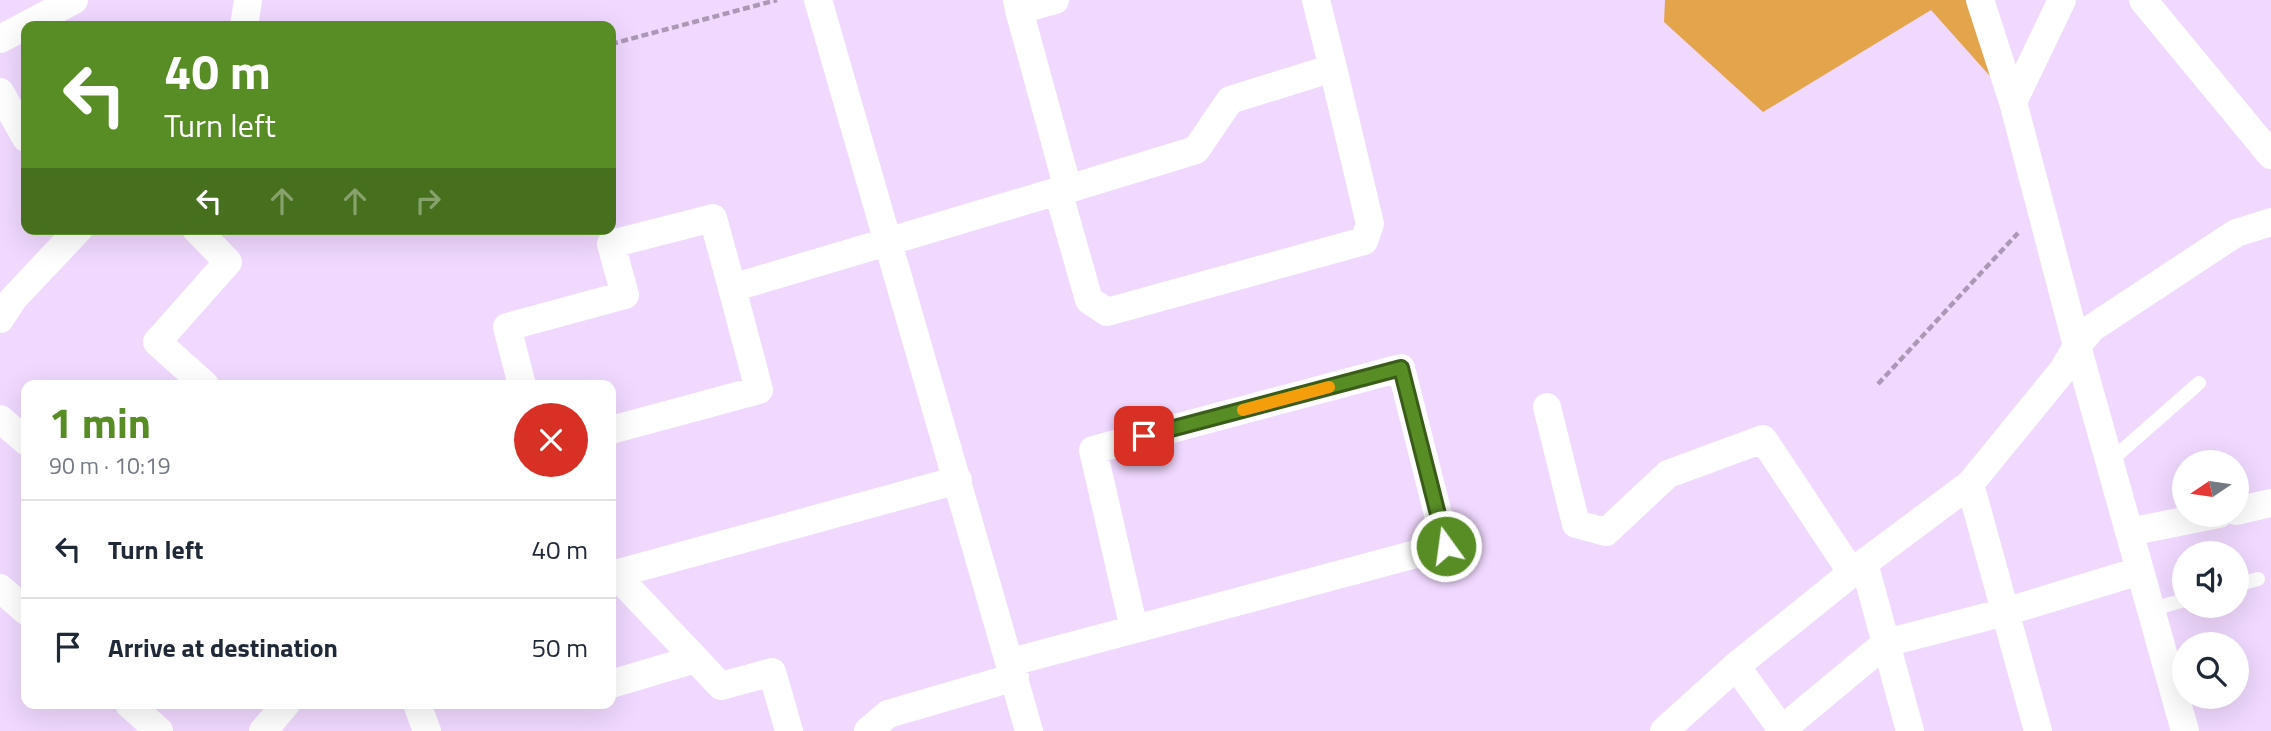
<!DOCTYPE html>
<meta charset="utf-8">
<style>
body{margin:0;font-family:"Titillium Web",sans-serif;background:#f6f6f7;color:#1f2937;height:100vh;display:flex;flex-direction:column;font-size:26px;white-space:nowrap}
*{box-sizing:border-box;margin:0}
p{font-size:23px;color:#747a83}
.icon{flex:none;width:38px;height:38px;fill:none;stroke:currentColor;stroke-width:2;stroke-linecap:round;stroke-linejoin:round}
.map{position:relative;flex:1;overflow:hidden}
.details{position:absolute;left:21px;top:380px;width:595px;height:329px;display:flex;flex-direction:column;background:#fff;border-radius:14px;box-shadow:0 7px 28px #0002}
.details>*{flex:none}
.top-card{position:absolute;left:21px;top:21px;width:595px;height:214px;border-radius:14px;box-shadow:0 7px 28px #0002;background:#588d26;color:#fff;overflow:hidden}
.needle{width:46px;rotate:257deg}
.fabs{position:absolute;left:2172px;top:450px;display:grid;gap:14px}
.fabs a{display:grid;place-items:center;width:77px;height:77px;border-radius:50%;background:#fff;box-shadow:0 7px 28px #0002;font-size:35px}
.pin{position:absolute;display:grid;place-items:center;width:60px;height:60px;color:#fff;margin:-30px;border-radius:14px;box-shadow:0 4px 10px #0006}
.me{position:absolute;width:77px;margin:-38px;rotate:346deg;stroke-linejoin:round;filter:drop-shadow(0 0 5px #0008)}
.turn{display:flex;align-items:center;gap:24px;height:147px;padding:0 28px;font-size:32px}
.turn .icon{width:91px;height:91px;stroke-width:2.5}
.turn b{display:block;font-size:49px;line-height:60px}
.lanes{display:flex;align-items:center;height:66px;padding:0 28px;background:#0003;justify-content:center;gap:35px;direction:ltr}
.lanes .off{opacity:.35}
.round{display:grid;place-items:center;flex:none;width:74px;height:74px;border-radius:37px;background:#f6f6f7}
.overview{display:flex;align-items:center;justify-content:space-between;height:119px;padding:0 28px}
h1{font-size:42px;font-weight:700;line-height:52px;color:#588d26}
ul{padding:0;list-style:none}
li{display:flex;align-items:center;gap:21px;height:98px;padding:0 28px;border-top:2px solid #e0e1e3}
li div{flex:1}
li b{display:block;font-size:26px}
li em{font-style:normal}
.map>svg:first-child{display:block}
.green{fill:#e3a44c}
.lines{fill:none;stroke-linecap:round;stroke-linejoin:round}
.path{stroke:#ab98b6;stroke-width:4.5;stroke-dasharray:7 3.5;stroke-linecap:butt}
.service{stroke:#fff;stroke-width:14}
.minor{stroke:#fff;stroke-width:28}
.route-casing{stroke:#395c19;stroke-width:18}
.route{stroke:#588d26;stroke-width:12}
.slow{stroke:#f59e0b;stroke-width:12}
</style>
<div class="map">
<svg width="2271" height="731" viewBox="0 0 2271 731">
<rect width="100%" height="100%" fill="#f0d8fe"/>
<path class="green" d="M1665 0H1980L2013 102 1931 10 1763 112 1664 22Z"/>
<g class="lines">
<path class="path" d="M611 44 777 0
M1878 384 2018 233"/>
<path class="service" d="M2109 462 2199 383
M2236 585 2258 579
M2150 610 2184 600"/>
<path class="minor" d="M818 0 1029 731
M1017 0 1019 10 1055 0
M1980 0 2013 102 2077 346 2185 731
M2143 0 2271 155
M1019 10 1068 189 1196 150 1230 100 1333 68 1316 0
M244 26 248 0
M0 39 74 0
M0 92 26 138
M2013 102 2062 0
M1068 189 1058 191 1089 300 1107 312 1364 241 1370 224 1333 68
M196 229 228 262 157 342 205 385
M0 319 13 299 79 229
M522 385 507 327 625 295 611 244 713 218 732 288
M1547 407 1576 524 1606 532 1668 474 1763 439 1852 573
M0 419 26 441
M611 430 759 390 732 288 1058 191
M1970 484 2038 731
M2236 511 2271 503
M2129 532 2219 514
M1864 563 1910 731
M0 588 26 611
M1011 662 1446 546 1401 368 1093 450 1134 629
M1736 666 1783 731
M611 684 695 659
M129 704 159 731
M417 704 427 731
M263 731 286 704
M789 731 772 672 721 686 615 574 958 480
M868 731 888 714 1015 677
M1664 731 1736 666 1864 563 1970 484 2063 370 2077 346 2092 328 2236 233 2271 222
M1780 731 1886 643 2005 612 2139 571"/>
</g>
<g class="lines">
<defs>
<path id="route" d="M1144 436 1401 368 1446 546"/>
</defs>
<use href="#route" class="route-casing"/>
<use href="#route" class="route"/>
<path class="slow" d="M1243 410 1329 387"/>
</g>
</svg>
<div class="fabs">
<a><svg class="needle" viewBox="-14 -14 28 28"><path d="M0-13l5 13h-10z" fill="#e53935"/><path d="M0 13l5-13h-10z" fill="#747a83"/></svg></a>
<a><svg class="icon" aria-label="sound" viewBox="0 0 24 24"><path d="M4 9h4l5-4v14l-5-4H4zM17 9q2 3 0 6"/></svg></a>
<a><svg class="icon" aria-label="search" viewBox="0 0 24 24"><circle cx="10" cy="10" r="6"/><path d="M15 15l6 6"/></svg></a>
</div>
<div class="pin" style="left:1144px;top:436px;background:#d93025"><svg class="icon" aria-label="arrive" viewBox="0 0 24 24"><path d="M6 21V4h12l-3 4 3 4H6"/></svg></div>
<svg class="me" style="left:1446px;top:546px" viewBox="-20 -20 40 40"><circle r="17" fill="#588d26" stroke="#fff" stroke-width="3"/><path d="M0-11L8 9 0 5-8 9z" fill="#fff"/></svg>
<div class="top-card">
<div class="turn"><svg class="icon" aria-label="left" viewBox="0 0 24 24"><path d="M17 20v-9H6M10 6l-5 5 5 5"/></svg><div><b>40 m</b>Turn left</div></div>
<div class="lanes"><svg class="icon" aria-label="left" viewBox="0 0 24 24"><path d="M17 20v-9H6M10 6l-5 5 5 5"/></svg><svg class="icon off" aria-label="ahead" viewBox="0 0 24 24"><path d="M12 20V5M6 11l6-6 6 6"/></svg><svg class="icon off" aria-label="ahead" viewBox="0 0 24 24"><path d="M12 20V5M6 11l6-6 6 6"/></svg><svg class="icon off" aria-label="right" viewBox="0 0 24 24"><path d="M7 20v-9h11M14 6l5 5-5 5"/></svg></div>
</div>
<section class="details">
<div class="overview"><div><h1>1 min</h1><p>90 m · 10:19</p></div><a class="round" style="background:#d93025;color:#fff"><svg class="icon" aria-label="close" viewBox="0 0 24 24"><path d="M6 6l12 12M18 6L6 18"/></svg></a></div>
<ul>
<li><svg class="icon" aria-label="left" viewBox="0 0 24 24"><path d="M17 20v-9H6M10 6l-5 5 5 5"/></svg><div><b>Turn left</b></div><em>40 m</em></li>
<li><svg class="icon" aria-label="arrive" viewBox="0 0 24 24"><path d="M6 21V4h12l-3 4 3 4H6"/></svg><div><b>Arrive at destination</b></div><em>50 m</em></li>
</ul>
</section>
</div>
